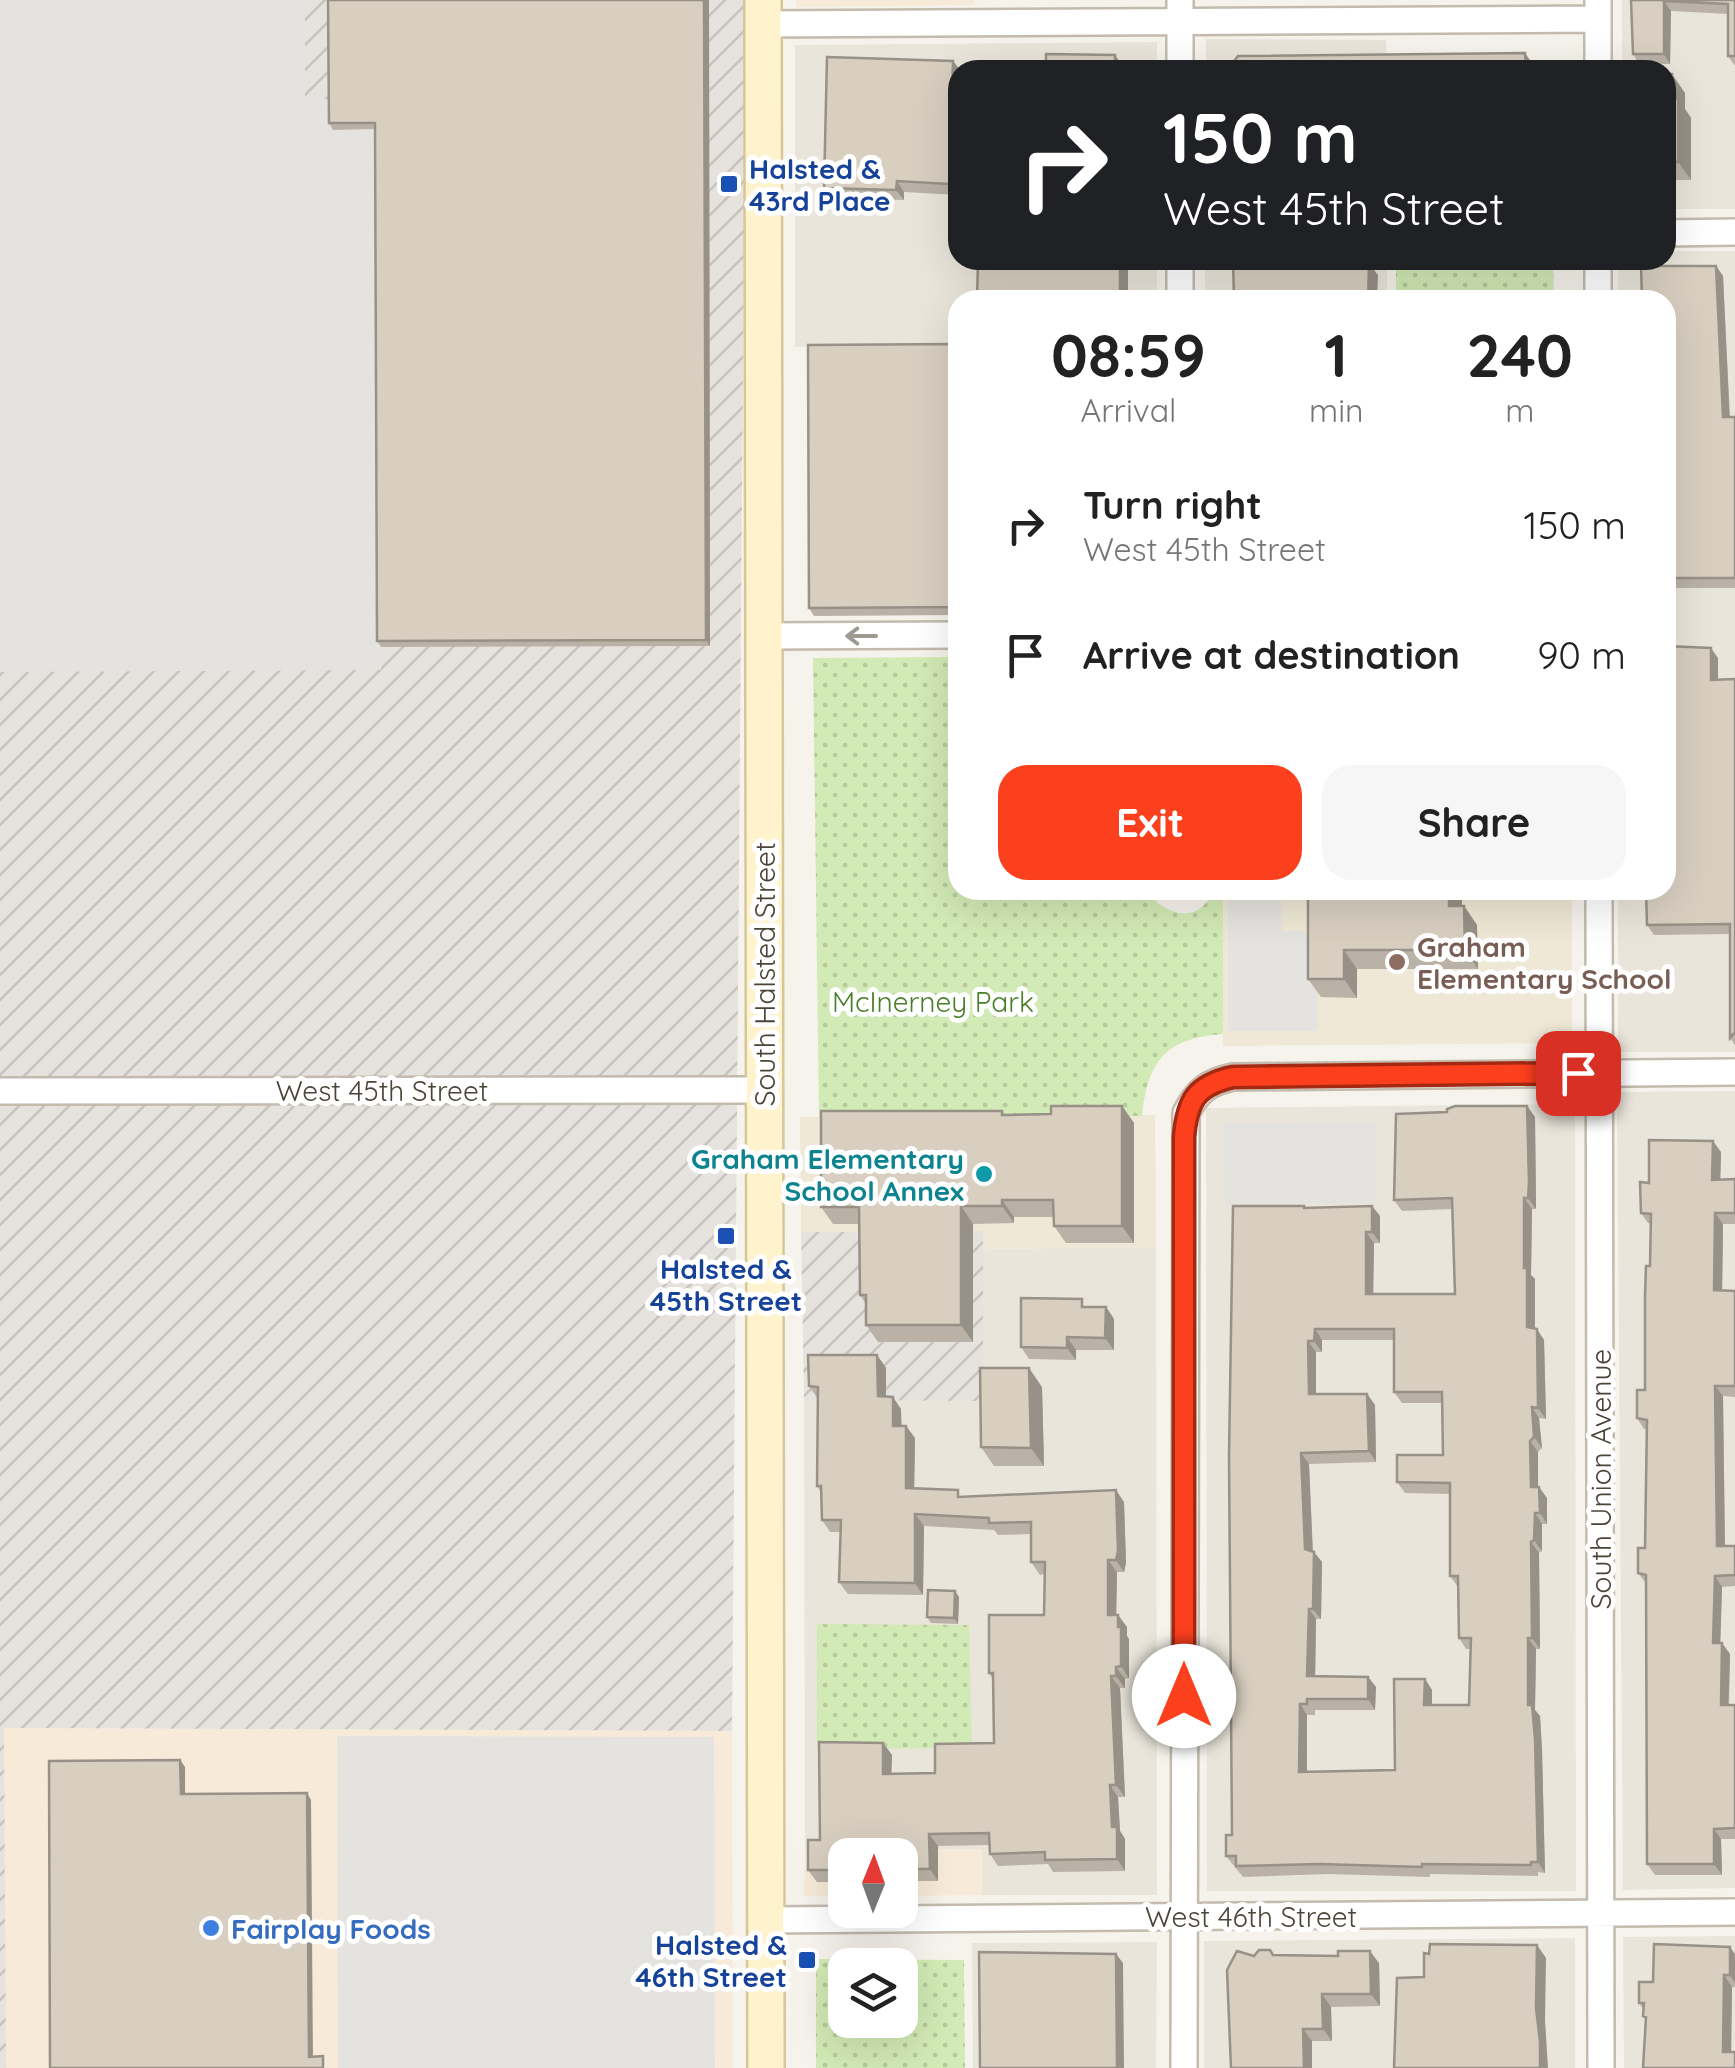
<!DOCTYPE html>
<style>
body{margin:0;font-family:Quicksand,sans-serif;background:#f6f6f6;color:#222;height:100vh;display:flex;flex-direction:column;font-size:38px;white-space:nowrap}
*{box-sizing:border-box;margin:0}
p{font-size:32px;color:#767676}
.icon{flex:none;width:55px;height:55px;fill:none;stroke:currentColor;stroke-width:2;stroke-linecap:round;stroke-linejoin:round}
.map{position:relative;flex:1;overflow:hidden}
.details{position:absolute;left:948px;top:290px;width:728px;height:610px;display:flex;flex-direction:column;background:#fff;border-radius:30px;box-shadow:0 10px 40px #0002}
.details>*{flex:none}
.guide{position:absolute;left:948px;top:60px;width:728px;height:210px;border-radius:30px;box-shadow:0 10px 40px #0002;background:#202124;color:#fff;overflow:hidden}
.needle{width:65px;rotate:1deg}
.fabs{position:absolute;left:828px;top:1838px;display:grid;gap:20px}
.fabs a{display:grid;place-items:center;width:90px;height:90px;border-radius:20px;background:#fff;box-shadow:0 10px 40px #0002;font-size:50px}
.pin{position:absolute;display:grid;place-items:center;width:85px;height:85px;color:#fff;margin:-42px;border-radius:20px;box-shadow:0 5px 15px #0006}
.me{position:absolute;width:110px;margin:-55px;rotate:0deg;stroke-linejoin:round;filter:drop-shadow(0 0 8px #0008)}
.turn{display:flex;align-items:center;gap:35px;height:210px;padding:0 50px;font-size:45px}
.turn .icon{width:130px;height:130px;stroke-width:2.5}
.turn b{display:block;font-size:70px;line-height:85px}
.eta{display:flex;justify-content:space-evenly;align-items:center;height:170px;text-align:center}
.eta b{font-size:60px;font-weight:700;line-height:70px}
.action{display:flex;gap:20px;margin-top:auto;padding:20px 50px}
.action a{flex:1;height:115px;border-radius:30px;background:#fc3f1d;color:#fff;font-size:40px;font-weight:700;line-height:115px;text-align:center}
.action a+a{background:#f6f6f6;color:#222}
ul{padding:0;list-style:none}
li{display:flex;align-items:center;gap:30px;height:130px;padding:0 50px}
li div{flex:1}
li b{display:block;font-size:38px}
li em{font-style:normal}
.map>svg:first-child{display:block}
.residential{fill:#eae5da}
.commercial{fill:#f7ead8}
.industrial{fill:url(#industrial-furrows)}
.education{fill:#efe8d6}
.grass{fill:url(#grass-dots);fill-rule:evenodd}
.parking{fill:#e5e3e0}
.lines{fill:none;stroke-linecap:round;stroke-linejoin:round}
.minor-casing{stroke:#c2bbae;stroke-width:30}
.secondary-casing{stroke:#d6c79b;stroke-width:40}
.minor{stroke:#fff;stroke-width:25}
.secondary{stroke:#fff3cd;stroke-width:35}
.wall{fill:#bab2a6;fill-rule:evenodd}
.shaded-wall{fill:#979187}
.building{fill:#d8cfc1;stroke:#979187;stroke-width:2.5;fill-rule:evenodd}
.oneway{stroke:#9c9892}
.route-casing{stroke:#a42913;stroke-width:25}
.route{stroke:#fc3f1d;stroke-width:18}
.transit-dot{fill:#1a4fb4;stroke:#fff;stroke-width:4}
.education-dot{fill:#8d6e63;stroke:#fff;stroke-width:4}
.culture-dot{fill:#0f9aa8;stroke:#fff;stroke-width:4}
.shop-dot{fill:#3f7fe0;stroke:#fff;stroke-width:4}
.labels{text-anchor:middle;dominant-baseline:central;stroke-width:10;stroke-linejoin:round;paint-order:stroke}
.transit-label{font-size:28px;font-weight:bold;fill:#164399;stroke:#fff;text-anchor:start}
.education-label{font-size:28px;font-weight:bold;fill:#785e54;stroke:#fff;text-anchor:start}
.street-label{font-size:28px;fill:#4b4439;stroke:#fff}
.park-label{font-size:28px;fill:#4a7f2a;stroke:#fff}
.culture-label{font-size:28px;font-weight:bold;fill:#0d838f;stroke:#fff;text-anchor:end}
.shop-label{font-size:28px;font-weight:bold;fill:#366cbe;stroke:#fff;text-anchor:start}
</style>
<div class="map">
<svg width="1735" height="2068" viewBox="0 0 1735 2068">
<defs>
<pattern id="industrial-furrows" width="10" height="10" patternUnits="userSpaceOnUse" patternTransform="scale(2.5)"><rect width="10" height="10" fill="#e6e2dd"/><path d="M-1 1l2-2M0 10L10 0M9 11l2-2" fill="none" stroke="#c7c3be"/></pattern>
<pattern id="grass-dots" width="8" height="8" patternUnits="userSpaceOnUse" patternTransform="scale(2.5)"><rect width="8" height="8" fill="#d2eab5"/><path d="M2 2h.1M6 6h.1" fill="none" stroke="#b6ca9c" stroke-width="1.8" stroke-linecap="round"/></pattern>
</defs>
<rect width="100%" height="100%" fill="#f6f3ec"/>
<path class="residential" d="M1622 0H1735V209H1665V70H1622Z
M1206 39 1386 40 1387 70H1206Z
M1157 42V70H958V260H1157V300H958L957 346 795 347V45Z
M1665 251H1735V1052H1618V890H1665V300H1618V260H1665Z
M1205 260H1387V300H1205Z
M1735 1091V1888L1623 1890 1617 1092Z
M1575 1104 1576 1891H1207L1206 1108Z
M1156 1247 1157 1895H982V1849L805 1850 804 1400 983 1401V1249Z
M1735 1936V2068H1624L1623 1937Z
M1575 1938V2068H1204V1941Z
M1157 1942 1156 2068H973L972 1943Z"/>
<path class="commercial" d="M796 0H974V5L796 7Z
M3 1728 732 1731 733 2068H6Z
M982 1849V1895L900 1896V1855H845V1896H804L805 1850Z"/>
<path class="industrial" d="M0 0H746L732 1731 4 1728 6 2068H0Z
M983 1231V1401L804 1400 801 1232Z"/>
<path class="education" d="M1223 890H1572V1043L1223 1046Z
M1155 1115 1156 1247 983 1249V1231L801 1232 800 1117Z"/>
<path class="grass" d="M1396 260H1553L1554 300H1396Z
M957 657 958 890H1145C1156 905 1180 921 1199 909 1205 905 1212 896 1217 890H1223V1034C1166 1038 1148 1060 1142 1116L819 1117 813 658Z
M817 1624 969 1625 972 1748 817 1749Z
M816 1959 964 1960 965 2068H816ZM900 1965V2020H845V1965Z"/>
<path class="parking" d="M0 0H305V99H333L380 129 381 670 0 672Z
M1228 890H1281L1282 931H1318V1031H1228Z
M1375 1122 1377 1203 1225 1204 1223 1123Z
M337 1736 714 1737 715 2068H338Z"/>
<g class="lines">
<defs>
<path id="minor" d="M1180 0V70
M1598 0V70
M763 24 1598 19
M1665 233 1735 232
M1180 260V300
M1598 260V300
M764 636 958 635
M1599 890 1601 2068
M0 1091 765 1090
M766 1920 1735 1912
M1184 2068 1186 1113C1198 1090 1209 1082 1233 1077L1735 1072"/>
<path id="secondary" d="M763 0 766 2068"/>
</defs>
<use href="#minor" class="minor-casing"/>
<use href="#secondary" class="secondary-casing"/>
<use href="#minor" class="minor"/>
<use href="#secondary" class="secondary"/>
</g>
<path class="wall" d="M328 0H709L710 646 381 647 377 641 375 129 333 130 329 123Z
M1631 0H1735V66L1728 56V14L1671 11 1670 64H1639L1633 54Z
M953 61 960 70H958L957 195 904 192V200L831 198 824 188Z
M1665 74 1685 93V109L1691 118V180H1665Z
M1716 266 1723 276 1730 417H1735V588H1665V300Z
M958 347V615L814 616 809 608Z
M1718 658V679H1735V1045L1730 1038V934L1654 935 1647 925Z
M1308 890H1462V906H1464L1477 925 1478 969H1357V998L1321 997 1308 979Z
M1122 1106 1134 1123V1243H1066L1054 1226 1053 1217H1014V1223L973 1224V1342H878L866 1325V1304L860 1295 859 1224H833L821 1207 1002 1111 1005 1115 1051 1114Z
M1527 1106 1535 1117 1536 1194V1209H1532L1531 1275 1535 1279V1328L1544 1340 1546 1419 1539 1418 1542 1448 1538 1452V1487L1547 1498V1524H1542V1551L1539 1553 1540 1649H1536L1535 1710 1540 1716 1542 1750 1545 1873 1538 1872V1876L1430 1874V1877L1328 1874 1243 1877 1226 1856 1232 1835 1305 1208 1372 1206 1380 1216V1243H1374L1373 1294H1455L1453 1209 1402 1211 1394 1200 1447 1112ZM1322 1340H1394V1392L1402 1403H1442L1443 1455 1397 1482 1405 1493 1450 1494V1576L1458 1587 1459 1638 1466 1649H1470L1469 1705H1432V1690L1425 1679 1395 1770 1307 1772V1715H1315V1710H1375L1376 1687 1368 1677 1315 1676 1316 1619H1321L1322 1562 1313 1551 1309 1464 1376 1462 1375 1405 1367 1394H1316V1352H1322Z
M1721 1152 1720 1180 1735 1179V1224H1723L1722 1290 1735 1291V1397L1723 1396 1725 1546H1735V1586L1722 1587 1720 1643 1730 1654 1729 1705H1735V1839H1721L1722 1875H1655L1647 1864 1646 1583 1638 1573 1645 1548 1647 1429H1644L1637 1418 1645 1390 1651 1224 1648 1223 1641 1213 1649 1183Z
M1088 1307H1106L1114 1319V1350H1076V1360L1029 1359 1021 1347Z
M877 1355 886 1368V1396L901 1409V1426H906L915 1438 914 1488 962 1497 1124 1502 1126 1563 1124 1572H1117L1116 1615H1118L1127 1627V1636L1129 1639V1678L1125 1679V1688H1120L1125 1797H1118L1120 1831 1125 1839V1871L1053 1872 1048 1864 998 1866 990 1854V1845L938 1846V1881H900V1855H845V1882H817L808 1870 820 1840 883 1743 892 1755 891 1774 935 1773 994 1743 993 1679 989 1673 1044 1615V1574L1040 1575 1031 1562V1534L998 1535 994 1530 924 1526 923 1595 848 1594 839 1582 841 1532H830L822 1520 821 1492 817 1486 818 1399 809 1386Z
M1042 1387 1044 1466H994L981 1447Z
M959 1597 958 1624 931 1623 927 1617Z
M1735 1954V1987H1732L1731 2052 1735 2068 1646 2020 1643 2016 1644 2010 1639 2003 1653 1982Z
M1274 1955 1379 1963 1380 2006 1331 2007 1332 2041H1312V2068L1254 1956Z"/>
<path class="shaded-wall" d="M704 0H709L710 646 706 640Z
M1664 1 1671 11 1670 64 1664 54Z
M1525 53 1534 66V70H1526Z
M1115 55 1123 66V70H1115Z
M953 61 960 70H958V134L951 125Z
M1672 74 1685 93V109L1691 118V180L1678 162 1672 99Z
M951 150 958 159 957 195 949 184Z
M897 181 904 192V200L896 190Z
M1120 260H1128V300H1120Z
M1362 260H1371V266L1378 275 1377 300H1368Z
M1716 266 1723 276 1730 427 1723 417Z
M955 344 958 347V420L956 418Z
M1711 648 1718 658V690L1711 680Z
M1449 890H1462V925L1449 906Z
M1464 906 1477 925 1478 969 1465 950Z
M1344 950 1357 969V998L1344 979Z
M1122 1106 1134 1123V1243L1122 1226Z
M1527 1106 1535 1117 1536 1209 1528 1198Z
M1713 1141 1721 1152 1720 1191 1712 1180Z
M1524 1198 1532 1209 1531 1275 1535 1279V1338L1527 1327 1524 1268Z
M1002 1200 1014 1217V1223L1002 1206Z
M961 1206 973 1224V1342L961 1325Z
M1372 1206 1380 1216V1243L1372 1232Z
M1715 1213 1723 1224 1722 1301 1714 1290Z
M1366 1232 1374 1243 1373 1305 1366 1294Z
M1106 1307 1114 1319V1350L1105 1338Z
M1315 1329 1322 1340V1352L1314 1341Z
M1537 1329 1544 1340 1546 1419 1538 1408Z
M1067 1337 1076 1350V1360L1067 1348Z
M1308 1341 1316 1352V1405L1309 1394Z
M877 1355 886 1368V1408L878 1396Z
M1029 1368 1042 1387 1044 1466 1031 1448Z
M1715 1386 1723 1396 1725 1557 1717 1546Z
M1367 1394 1375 1405 1376 1462 1369 1451Z
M893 1397 901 1409 902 1438 893 1426Z
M1532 1407 1539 1418 1542 1448 1534 1437Z
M906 1426 915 1438 914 1500 906 1488Z
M1530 1441 1538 1452V1497L1531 1487Z
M1301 1453 1309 1464 1313 1560 1305 1549Z
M1539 1487 1547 1498V1524L1540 1513Z
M1116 1490 1124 1502 1126 1563 1124 1572 1116 1560Z
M1535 1513 1542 1524V1551L1534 1540Z
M915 1514 924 1526 923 1595 915 1583Z
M1531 1542 1539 1553 1540 1649 1532 1638Z
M1314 1552 1322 1562 1321 1619 1313 1609Z
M1108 1560 1117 1572 1116 1627 1108 1615Z
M1715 1576 1722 1587 1720 1653 1713 1643Z
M955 1591 959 1597 958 1624 954 1618Z
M1309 1609 1316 1619 1315 1687 1307 1676Z
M1118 1615 1127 1627V1636L1129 1639V1678L1121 1666Z
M1528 1638 1536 1649 1535 1710 1540 1716 1542 1750 1545 1873 1538 1862 1528 1705Z
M1722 1643 1730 1654 1728 1716 1721 1705Z
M1116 1667 1125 1679V1688L1116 1676Z
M1111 1676 1120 1688 1125 1797 1116 1785Z
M1368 1677 1376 1687 1375 1710 1368 1699Z
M1425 1679 1432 1690V1716L1424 1705Z
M1300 1704 1307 1715V1783L1299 1772Z
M883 1743 892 1755 891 1786 883 1774Z
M180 1760 185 1767V1800L181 1794Z
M1110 1785 1118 1797 1120 1831 1125 1839V1871L1117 1859 1112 1827Z
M307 1793 311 1800 313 2063 309 2057Z
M1714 1829 1721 1839 1722 1875 1714 1864Z
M929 1834 938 1846V1881L930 1869Z
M1537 1945 1546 1958 1545 2020 1548 2068H1540L1536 2008Z
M1730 1947 1735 1954V1983L1730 1975Z
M1370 1951 1379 1963 1380 2006 1371 1994Z
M1116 1954 1123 1963 1124 2068H1117Z
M1724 1975 1732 1987 1731 2064 1723 2052Z
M1322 1994 1331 2007 1332 2041 1323 2029Z
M1303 2029 1312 2041V2068H1304Z"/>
<path class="building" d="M328 0H704L706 640 377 641 375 123H329Z
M1631 0H1735V56H1728V4L1664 1V54H1633Z
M1525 53 1526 70H1235V60L1238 56Z
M1046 54 1115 55V70H1046Z
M827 57 953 61 951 125H958V150H951L949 184 897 181 896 190 824 188Z
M1665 74H1672V99H1678V162H1665Z
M978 260H1120V300H977Z
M1233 260H1362V263H1369L1368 300H1234Z
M1641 266H1716L1723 417H1735V578H1665V300H1642Z
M955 344 956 418H958L957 607 809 608 808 345Z
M1665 646 1711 648V680L1735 679V1032L1730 1038V924L1647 925 1646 890H1665Z
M1308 890H1449V906H1464L1465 950H1344V979H1308Z
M1051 1106H1122V1226H1054L1053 1200H1002V1206H961V1325H866V1295H860L859 1207H821V1111H1002V1115L1051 1114Z
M1455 1106H1527L1529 1183 1528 1198H1524V1268H1527V1327L1537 1329 1538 1408 1532 1407 1534 1437 1530 1441 1531 1487H1539L1540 1513H1535L1534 1540 1531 1542 1532 1638H1528V1705H1532L1535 1739 1538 1862H1531V1865L1422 1864V1867L1320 1864 1236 1866V1856H1226V1835H1232L1229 1456 1233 1206H1304V1208L1372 1206V1232H1366V1294H1455L1452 1198 1394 1200 1396 1114 1447 1112V1109ZM1315 1329H1394V1392H1442L1443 1455H1397V1482L1450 1483V1576H1458L1459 1638H1471L1469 1705H1424L1425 1679H1394L1395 1770 1299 1772 1300 1704H1307V1699H1368V1677L1307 1676 1309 1609H1313L1314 1552 1305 1549 1301 1453 1369 1451 1367 1394H1309L1308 1341H1314Z
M1649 1140 1713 1141 1712 1180 1735 1179V1213H1715L1714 1290 1735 1291V1386H1715L1717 1546H1735V1575L1715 1576 1713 1643H1722L1721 1705H1735V1828L1714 1829V1864H1647L1646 1575 1638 1573V1548H1645L1647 1420 1637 1418V1390H1645V1295L1646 1266H1650L1651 1214 1641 1213 1640 1182 1649 1183Z
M1021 1298 1082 1299V1307H1106L1105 1338 1067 1337V1348L1021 1347Z
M808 1355H877L878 1396 893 1397V1426H906V1488L958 1490V1497L1116 1490 1118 1551 1116 1560H1108V1615H1118V1627H1121V1666L1116 1667V1676H1111L1116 1785H1110L1112 1827H1117V1859L1045 1860V1852L990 1854 989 1833 929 1834 930 1869H900V1855H845V1870H808V1840H820L819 1742 883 1743V1774L935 1773V1744L994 1743 993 1673H989V1615H1044L1045 1562H1031V1522L989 1523V1518L915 1514V1583L839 1582 841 1520H822L821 1486H817L818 1387 809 1386Z
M980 1368H1029L1031 1448 981 1447Z
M928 1590 955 1591 954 1618 927 1617Z
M180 1760 181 1794 307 1793 309 2057 323 2056V2068H50L49 1761Z
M1430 1944 1537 1945 1536 2008 1540 2042V2068H1394L1397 1978 1424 1977V1953L1429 1954Z
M1654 1944 1730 1947V1975H1724L1723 2052H1735V2068H1643L1646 2017 1643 2016 1644 2003H1639V1982H1653Z
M1259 1950H1270L1273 1955 1338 1956V1951H1370L1371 1994H1322L1323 2029H1303L1304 2068H1231L1227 1970 1237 1951 1254 1956Z
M979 1952 1116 1954 1117 2068H980Z"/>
<defs><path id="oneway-shaft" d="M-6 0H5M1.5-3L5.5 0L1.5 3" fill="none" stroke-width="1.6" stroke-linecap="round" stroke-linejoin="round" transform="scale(2.5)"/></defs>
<use class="oneway" href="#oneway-shaft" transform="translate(861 636) rotate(180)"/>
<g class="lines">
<defs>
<path id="route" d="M1184 1696V1137C1187 1101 1196 1085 1233 1077L1578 1073"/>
</defs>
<use href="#route" class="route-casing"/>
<use href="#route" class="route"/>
</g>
<g class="transit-dot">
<rect x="719" y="174" width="20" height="20" rx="5"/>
<rect x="716" y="1226" width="20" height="20" rx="5"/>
<rect x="797" y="1950" width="20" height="20" rx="5"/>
</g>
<circle class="education-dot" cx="1397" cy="962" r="10"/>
<circle class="culture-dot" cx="984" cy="1174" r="10"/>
<circle class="shop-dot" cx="211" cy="1928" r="10"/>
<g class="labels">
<g class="transit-label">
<text x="749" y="168">Halsted &amp;<tspan x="749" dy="32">43rd Place</tspan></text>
<text x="726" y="1268" text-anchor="middle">Halsted &amp;<tspan x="726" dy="32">45th Street</tspan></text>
<text x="787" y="1944" text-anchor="end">Halsted &amp;<tspan x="787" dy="32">46th Street</tspan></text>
</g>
<g class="education-label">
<text x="1417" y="946">Graham<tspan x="1417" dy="32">Elementary School</tspan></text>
</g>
<g class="street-label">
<text transform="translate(764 974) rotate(-90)">South Halsted Street</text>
<text x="382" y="1090">West 45th Street</text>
<text transform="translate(1600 1479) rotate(-90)">South Union Avenue</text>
<text x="1251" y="1916">West 46th Street</text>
</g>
<g class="park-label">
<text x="933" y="1001">McInerney Park</text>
</g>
<g class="culture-label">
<text x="964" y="1158">Graham Elementary<tspan x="964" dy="32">School Annex</tspan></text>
</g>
<g class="shop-label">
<text x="231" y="1928">Fairplay Foods</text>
</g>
</g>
</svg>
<div class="fabs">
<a><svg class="needle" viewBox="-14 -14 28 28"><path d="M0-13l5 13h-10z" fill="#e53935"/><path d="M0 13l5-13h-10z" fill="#767676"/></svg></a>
<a><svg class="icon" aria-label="layers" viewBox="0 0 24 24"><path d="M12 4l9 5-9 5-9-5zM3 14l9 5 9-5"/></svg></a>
</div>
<div class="pin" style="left:1578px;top:1073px;background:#d93025"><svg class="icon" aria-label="arrive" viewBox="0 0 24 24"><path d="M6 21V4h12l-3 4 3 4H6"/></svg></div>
<svg class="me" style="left:1184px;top:1696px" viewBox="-20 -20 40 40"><circle r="19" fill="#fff"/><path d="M0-13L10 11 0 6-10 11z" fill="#fc3f1d"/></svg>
<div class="guide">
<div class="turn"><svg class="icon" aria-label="right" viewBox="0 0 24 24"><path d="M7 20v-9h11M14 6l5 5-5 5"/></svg><div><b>150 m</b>West 45th Street</div></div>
</div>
<section class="details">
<div class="eta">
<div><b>08:59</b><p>Arrival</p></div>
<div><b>1</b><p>min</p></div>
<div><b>240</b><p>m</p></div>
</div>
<ul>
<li><svg class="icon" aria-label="right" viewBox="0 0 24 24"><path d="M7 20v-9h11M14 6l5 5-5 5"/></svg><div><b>Turn right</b><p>West 45th Street</p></div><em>150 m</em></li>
<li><svg class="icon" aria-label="arrive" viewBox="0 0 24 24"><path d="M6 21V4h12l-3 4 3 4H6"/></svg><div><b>Arrive at destination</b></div><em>90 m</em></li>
</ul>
<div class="action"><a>Exit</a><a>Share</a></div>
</section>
</div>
